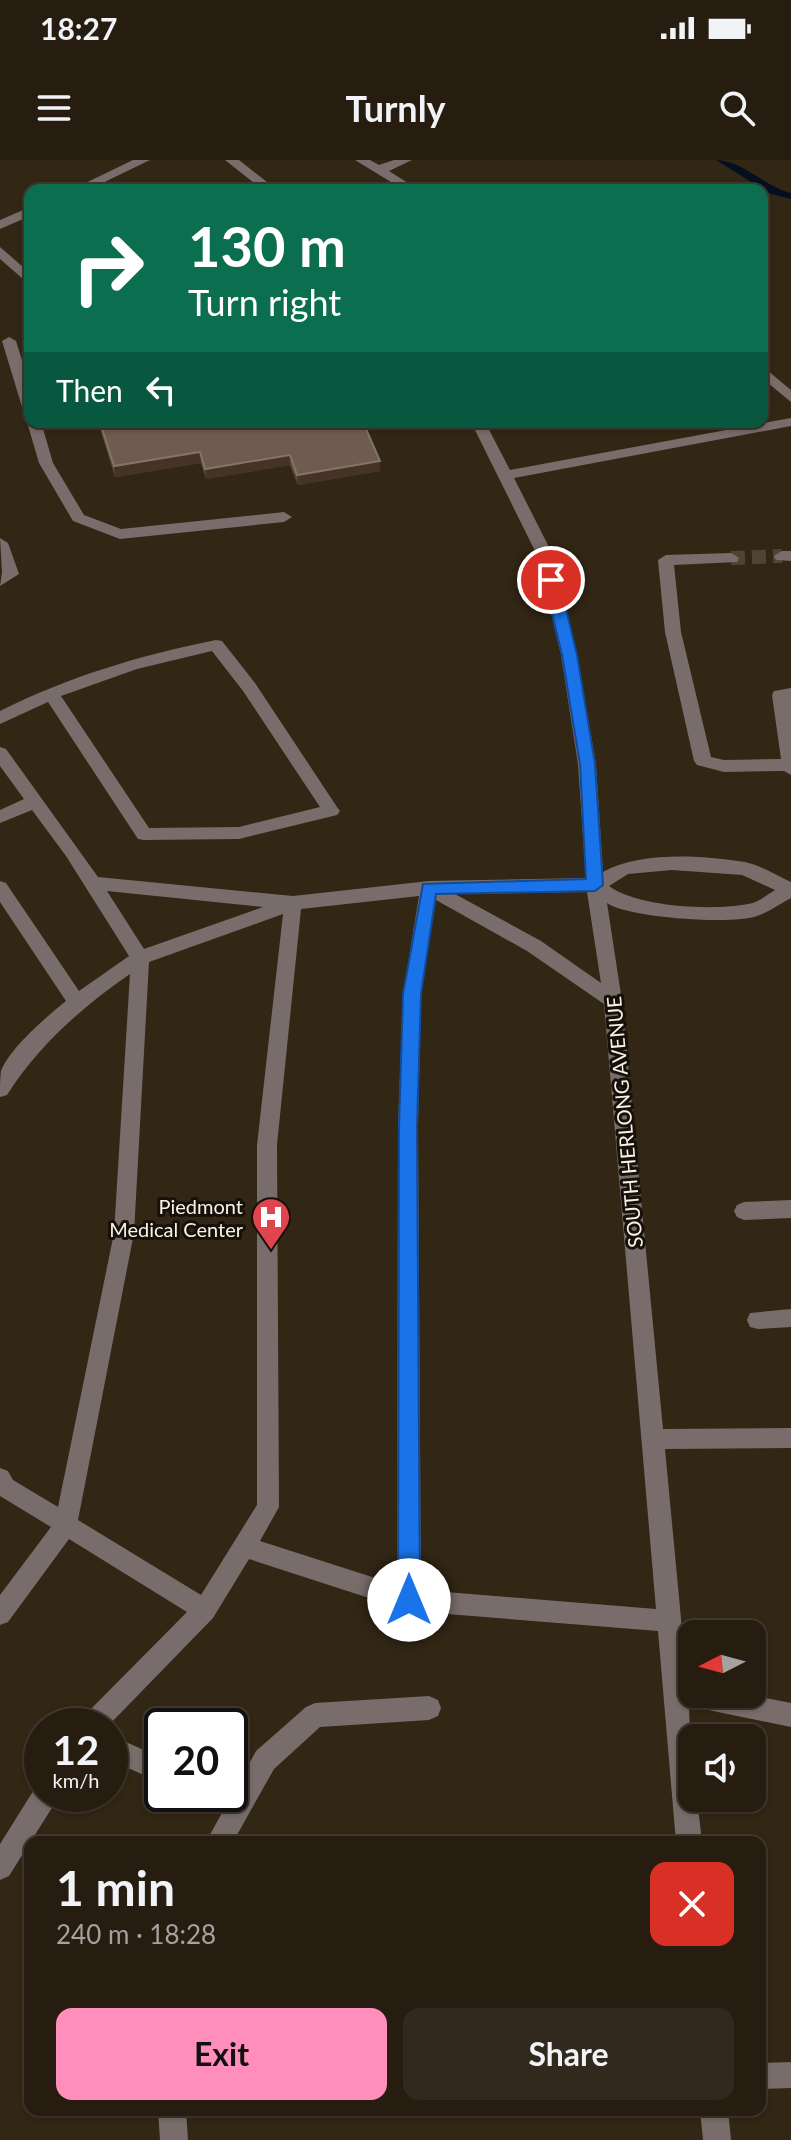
<!DOCTYPE html>
<meta charset="utf-8">
<style>
body{margin:0;font-family:Lato,sans-serif;background:#32291e;color:#f1f3f6;height:100vh;display:flex;flex-direction:column;font-size:30px;white-space:nowrap}
*{box-sizing:border-box;margin:0}
p{font-size:26px;color:#a4a19f}
.icon{flex:none;width:44px;height:44px;fill:none;stroke:currentColor;stroke-width:2;stroke-linecap:round;stroke-linejoin:round}
.map{position:relative;flex:1;overflow:hidden}
.details{position:absolute;left:24px;top:1676px;width:742px;height:280px;display:flex;flex-direction:column;background:#261c10;border-radius:16px;box-shadow:0 2px 6px #0004,0 0 0 2px #423a30}
.details>*{flex:none}
.hud{position:absolute;left:24px;top:24px;width:744px;height:244px;border-radius:16px;box-shadow:0 2px 6px #0004,0 0 0 2px #423a30;background:#0b6e4f;color:#fff;overflow:hidden}
.needle{width:52px;rotate:264deg}
.controls{position:absolute;left:678px;top:1460px;display:grid;gap:16px}
.controls a{display:grid;place-items:center;width:88px;height:88px;border-radius:16px;background:#261c10;box-shadow:0 2px 6px #0004,0 0 0 2px #423a30;font-size:40px}
.speed{position:absolute;left:24px;top:1548px;display:flex;gap:16px;font-size:40px;font-weight:700;text-align:center}
.speed>*{display:grid;place-content:center;width:104px;height:104px;border-radius:50%;background:#261c10;box-shadow:0 2px 6px #0004,0 0 0 2px #423a30;line-height:1}
.speed small{font-size:20px;font-weight:400}
.speed .limit{border:4px solid #111;border-radius:12px;background:#fff;color:#111}
.pin{position:absolute;display:grid;place-items:center;width:68px;height:68px;color:#fff;margin:-34px;border:4px solid #fff;border-radius:50%;box-shadow:0 2px 8px #0007}
.me{position:absolute;width:88px;margin:-44px;rotate:0deg;stroke-linejoin:round;filter:drop-shadow(0 0 6px #0008)}
.turn{display:flex;align-items:center;gap:28px;height:168px;padding:0 32px;font-size:36px}
.turn .icon{width:104px;height:104px;stroke-width:2.5}
.turn b{display:block;font-size:56px;line-height:68px}
.then{display:flex;align-items:center;height:76px;padding:0 32px;background:#0003;gap:16px;font-size:30px}
.round{display:grid;place-items:center;flex:none;width:84px;height:84px;border-radius:16px;background:#32291e}
.overview{display:flex;align-items:center;justify-content:space-between;height:136px;padding:0 32px}
h1{font-size:48px;font-weight:700;line-height:60px}
.cta{display:flex;gap:16px;margin-top:auto;padding:16px 32px}
.cta a{flex:1;height:92px;border-radius:16px;background:#ff8eba;color:#111;font-size:32px;font-weight:700;line-height:92px;text-align:center}
.cta a+a{background:#32291e;color:#f1f3f6}
.status{display:flex;justify-content:space-between;align-items:center;height:56px;padding:0 40px;background:#261c10;direction:ltr}
.status svg{height:22px;fill:currentColor}
header{display:flex;justify-content:space-between;align-items:center;height:104px;padding:0 32px;background:#261c10;font-size:36px;font-weight:700}
.map>svg:first-child{display:block}
.lines{fill:none;stroke-linecap:round;stroke-linejoin:round}
.stream{fill:#040f20;fill-rule:evenodd}
.minor-tunnel{stroke:#504534;stroke-width:14;stroke-dasharray:14 7;stroke-linecap:butt}
.minor{fill:#796d6b;fill-rule:evenodd}
.wall{fill:#5d4a3e}
.shaded-wall{fill:#453426}
.building{fill:#6e5c50;stroke:#847368;stroke-width:2}
.route{fill:#1a73e8;stroke:#114b97;stroke-width:2}
.labels{text-anchor:middle;dominant-baseline:central;stroke-width:6;stroke-linejoin:round;paint-order:stroke}
.street-label{font-size:20px;fill:#faf2e7;stroke:#151009}
.poi-label{font-size:20px;fill:#faf2e7;stroke:#151009;text-anchor:end}
</style>
<div class="status"><b>18:27</b><svg viewBox="0 0 49 12"><path d="M0 12V9h3v3zM5 12V6h3v6zM10 12V3h3v9zM15 12V0h3v12zM26 1h20v11H26zM47 4h2v5h-2z"/></svg></div>
<header><svg class="icon" aria-label="menu" viewBox="0 0 24 24"><path d="M4 6h16M4 12h16M4 18h16"/></svg>Turnly<svg class="icon" aria-label="search" viewBox="0 0 24 24"><circle cx="10" cy="10" r="6"/><path d="M15 15l6 6"/></svg></header>
<div class="map">
<svg width="791" height="1980" viewBox="0 0 791 1980">
<rect width="100%" height="100%" fill="#322615"/>
<g class="lines">
<path class="stream" d="M716 0C742 0 765 27 791 33V39L771 34Z"/>
<path class="minor-tunnel" d="M731 398 782 396"/>
<path class="minor" d="M133 0H150L88 30H71Z
M225 0H239L277 30H263Z
M355 0H370L379 5 394 0H412L389 11 419 30H404Z
M30 47V56L0 69V60Z
M0 87 30 113V125L0 99Z
M9 177 16 181 30 226V254L23 250 2 181Z
M762 206 791 230V242L762 218Z
M791 258V266L514 318 553 395 577 495 596 604 603 712C639 691 704 695 745 702 760 705 777 716 791 722V738C780 744 769 752 757 756 733 765 628 758 607 743L622 841 663 1269 791 1268V1288L665 1289 687 1522 692 1523V1534H745L791 1543V1567L689 1546 692 1638H697L702 1682H676L658 1471 409 1451 249 1399 213 1458 108 1566H79L82 1558 187 1452 69 1379 8 1462 0 1465V1435L51 1367 0 1336V1308L8 1311 13 1320 58 1347 114 1073 130 814C81 848 39 885 7 935L0 937C0 929 0 918 1 911 10 888 46 857 66 841L0 742V721L6 723 79 831 129 796 66 696 32 650 0 663V650L24 639 0 606V587L6 589 98 717 293 736 429 721 586 718 578 604 561 495 537 395 471 262H485L510 310ZM672 710 742 715 775 730C767 735 757 743 748 744 711 751 638 747 609 726L628 714ZM107 731 263 747 144 789ZM587 732 601 823 541 781 455 734ZM419 736 403 834 398 967 397 1425 260 1381 279 1347 277 985 301 749ZM436 740 527 791 604 844 656 1449 421 1430 418 967 421 834ZM283 754 257 985V1345L201 1435 78 1360 134 1073 149 802Z
M30 259V262H41L53 303 84 355 121 369 284 352 292 357 284 362 120 379 73 361 39 303 27 262Z
M0 378 8 383 19 414 0 426 2 412Z
M782 391H791V401L776 400 774 396Z
M731 393 739 398 737 402 674 405 681 472 711 597 724 600 781 599 772 535 774 531 791 528V615L784 611 724 612 697 605 694 601 665 472 658 400 666 395Z
M216 480 222 481 255 523 337 647 340 651 337 655 239 679 144 680 138 679 48 542 0 564V551C68 517 140 495 216 480ZM212 491 243 531 320 647 239 667 149 668 61 536 137 509Z
M791 1040V1058L744 1060 737 1057 734 1051 737 1045 744 1042Z
M791 1149V1167L758 1169 750 1167 747 1160 750 1153Z
M429 1536 438 1540 441 1548 438 1556 429 1560 320 1567 274 1609 233 1682H206L223 1651 204 1643 201 1634H230V1629L234 1631 256 1591 306 1547 315 1543Z
M110 1575 162 1598V1623L110 1600Z
M42 1623V1634H58L55 1643 9 1716 0 1720V1684L37 1625Z
M791 1902V1928L760 1929V1903Z
M158 1950H186L188 1980H160Z
M700 1950H728L731 1980H703Z"/>
</g>
<path class="wall" d="M98 262H363L380 301V311L298 325 290 305 206 319 201 303 115 317Z"/>
<path class="shaded-wall" d="M200 292 201 303 115 317 114 306Z
M290 295V305L206 319 205 309Z
M380 301V311L298 325 297 315Z"/>
<path class="building" d="M100 262H363L380 301 297 315 290 295 205 309 200 292 114 306Z"/>
<path class="route" d="M551 416 559 420 577 495 595 604 603 725 595 731 436 734 421 834 417 967 420 1440 416 1448 409 1451 402 1448 398 1440 399 967 403 834 423 724 586 719 580 604 562 495 544 420Z"/>
<defs>
<symbol id="hospital-pin" viewBox="-11 -11 22 30"><path d="M0 17L-7.5 6A9.5 9.5 0 1 1 7.5 6Z" fill="#e0444e" stroke="#151009"/><path d="M-5-5h3v3.5h4V-5h3V5h-3V1.5h-4V5h-3Z" fill="#fff"/></symbol>
</defs>
<g fill-rule="evenodd">
<use href="#hospital-pin" x="249" y="1035" width="44" height="60"/>
</g>
<g class="labels">
<g class="street-label">
<text transform="translate(624 962) rotate(-95)">SOUTH HERLONG AVENUE</text>
</g>
<g class="poi-label">
<text x="243" y="1046">Piedmont<tspan x="243" dy="23">Medical Center</tspan></text>
</g>
</g>
</svg>
<div class="controls">
<a><svg class="needle" viewBox="-14 -14 28 28"><path d="M0-13l5 13h-10z" fill="#e53935"/><path d="M0 13l5-13h-10z" fill="#a4a19f"/></svg></a>
<a><svg class="icon" aria-label="sound" viewBox="0 0 24 24"><path d="M4 9h4l5-4v14l-5-4H4zM17 9q2 3 0 6"/></svg></a>
</div>
<div class="speed"><div>12<small>km/h</small></div><div class="limit">20</div></div>
<div class="pin" style="left:551px;top:420px;background:#d93025"><svg class="icon" aria-label="arrive" viewBox="0 0 24 24"><path d="M6 21V4h12l-3 4 3 4H6"/></svg></div>
<svg class="me" style="left:409px;top:1440px" viewBox="-20 -20 40 40"><circle r="19" fill="#fff"/><path d="M0-13L10 11 0 6-10 11z" fill="#1a73e8"/></svg>
<div class="hud">
<div class="turn"><svg class="icon" aria-label="right" viewBox="0 0 24 24"><path d="M7 20v-9h11M14 6l5 5-5 5"/></svg><div><b>130 m</b>Turn right</div></div>
<div class="then">Then<svg class="icon" aria-label="left" viewBox="0 0 24 24"><path d="M17 20v-9H6M10 6l-5 5 5 5"/></svg></div>
</div>
<section class="details">
<div class="overview"><div><h1>1 min</h1><p>240 m · 18:28</p></div><a class="round" style="background:#d93025;color:#fff"><svg class="icon" aria-label="close" viewBox="0 0 24 24"><path d="M6 6l12 12M18 6L6 18"/></svg></a></div>
<div class="cta"><a>Exit</a><a>Share</a></div>
</section>
</div>
